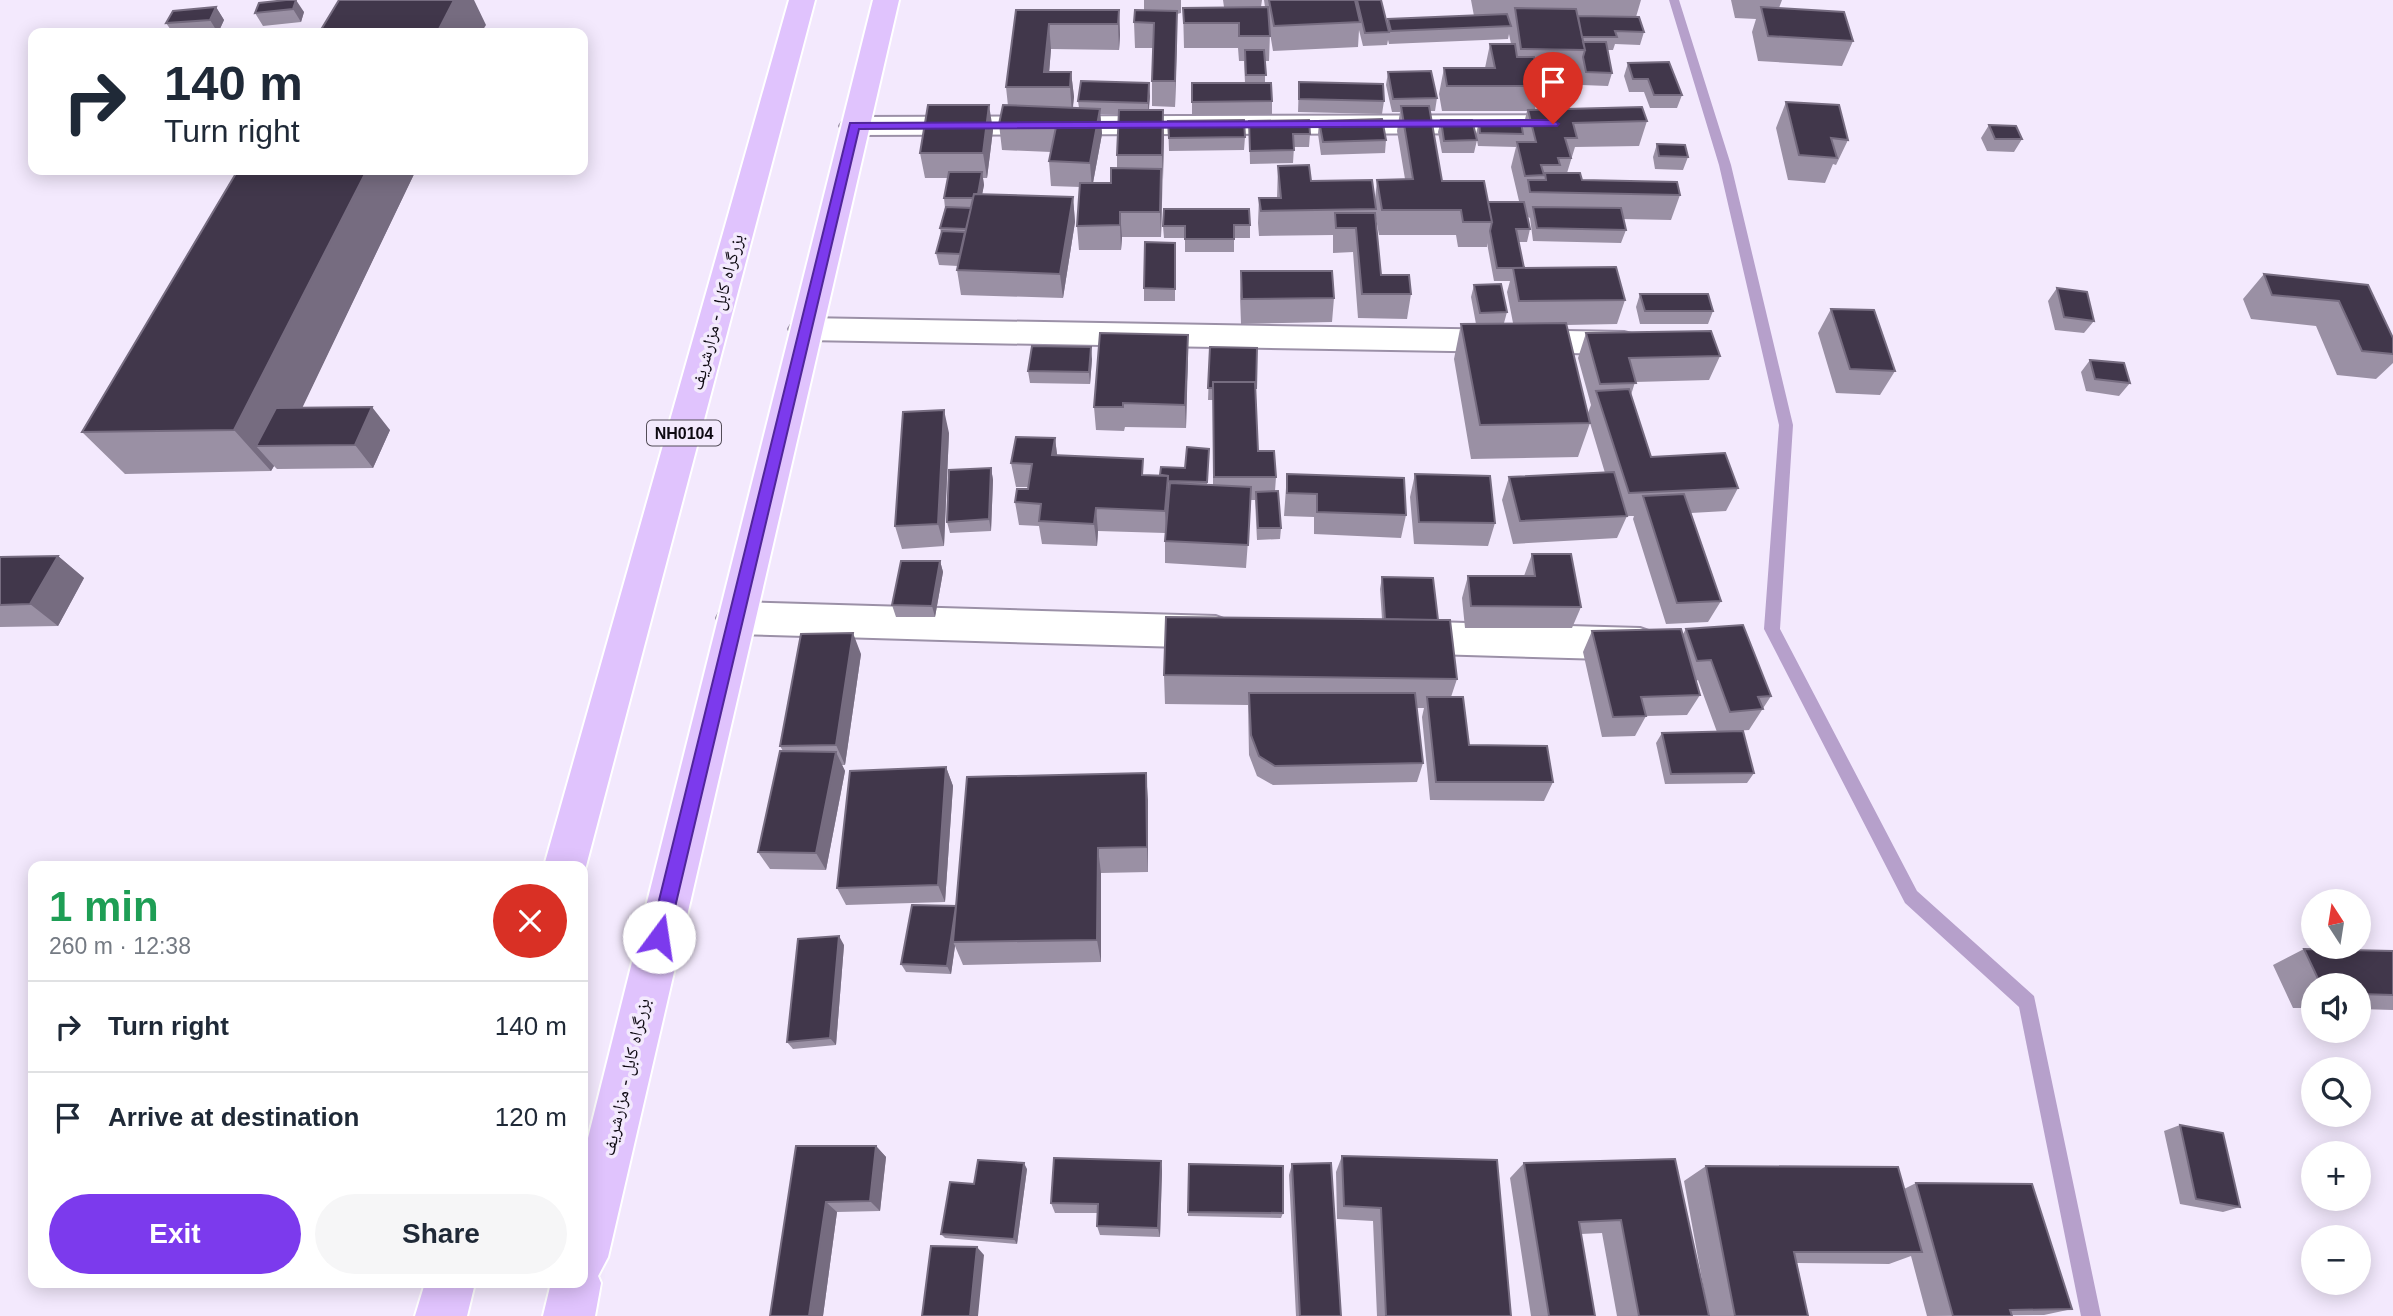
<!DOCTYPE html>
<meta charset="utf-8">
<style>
body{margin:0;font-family:Arial,"Noto Naskh Arabic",sans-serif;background:#f6f6f7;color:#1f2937;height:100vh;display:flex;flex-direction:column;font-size:26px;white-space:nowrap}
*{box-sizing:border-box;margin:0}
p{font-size:23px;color:#747a83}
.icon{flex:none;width:38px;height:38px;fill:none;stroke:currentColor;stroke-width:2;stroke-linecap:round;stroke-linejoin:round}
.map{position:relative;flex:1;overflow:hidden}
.details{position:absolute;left:28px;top:861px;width:560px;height:427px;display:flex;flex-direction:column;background:#fff;border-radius:14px;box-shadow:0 4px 18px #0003}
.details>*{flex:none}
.hud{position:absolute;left:28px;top:28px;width:560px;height:147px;border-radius:14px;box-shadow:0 4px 18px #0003;background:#fff;color:#1f2937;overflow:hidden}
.needle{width:46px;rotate:348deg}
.tools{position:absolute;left:2301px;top:889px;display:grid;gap:14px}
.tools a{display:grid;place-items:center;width:70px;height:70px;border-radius:50%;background:#fff;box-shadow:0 4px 18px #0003;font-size:35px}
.pin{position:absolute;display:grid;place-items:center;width:60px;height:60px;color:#fff;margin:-72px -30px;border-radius:50% 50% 50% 0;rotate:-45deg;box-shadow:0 0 7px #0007}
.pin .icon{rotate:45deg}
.me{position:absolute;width:77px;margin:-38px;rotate:14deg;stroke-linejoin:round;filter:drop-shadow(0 0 5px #0008)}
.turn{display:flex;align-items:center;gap:24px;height:147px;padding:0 21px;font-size:32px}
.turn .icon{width:91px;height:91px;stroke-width:2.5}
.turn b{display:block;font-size:49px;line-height:60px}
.round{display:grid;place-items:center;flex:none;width:74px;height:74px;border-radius:37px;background:#f6f6f7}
.summary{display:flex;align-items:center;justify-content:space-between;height:119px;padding:0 21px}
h1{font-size:42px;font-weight:800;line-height:52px;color:#1e9e55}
.button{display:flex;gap:14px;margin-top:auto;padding:14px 21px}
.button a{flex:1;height:80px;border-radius:42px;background:#7c3aed;color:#fff;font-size:28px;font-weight:800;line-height:80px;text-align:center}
.button a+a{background:#f6f6f7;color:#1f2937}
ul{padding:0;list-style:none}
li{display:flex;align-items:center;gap:21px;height:91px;padding:0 21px;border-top:2px solid #e0e1e3}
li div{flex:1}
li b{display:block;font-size:26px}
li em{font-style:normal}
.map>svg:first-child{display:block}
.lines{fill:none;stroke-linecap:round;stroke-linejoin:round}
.stream{fill:#b6a0cb;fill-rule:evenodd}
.street-casing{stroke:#9b90a7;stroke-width:4}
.highway-casing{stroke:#fff;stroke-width:4}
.street{fill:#fff;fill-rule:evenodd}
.highway{fill:#e0c3fd;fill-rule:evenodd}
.wall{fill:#9a90a4;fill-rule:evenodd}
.shaded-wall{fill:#766c80}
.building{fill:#41374b;stroke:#766c80;stroke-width:2}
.route{fill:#7c3aed;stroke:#51269a;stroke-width:2}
.labels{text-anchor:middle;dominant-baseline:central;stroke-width:7;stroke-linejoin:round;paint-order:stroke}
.shield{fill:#f3e9fd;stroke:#534d58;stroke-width:2}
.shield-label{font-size:16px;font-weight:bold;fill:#0e0a12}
.street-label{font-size:18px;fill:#0e0a12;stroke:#f3e9fd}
</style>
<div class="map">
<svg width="2393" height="1316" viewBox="0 0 2393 1316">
<rect width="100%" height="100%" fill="#f3e9fd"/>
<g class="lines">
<path class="stream" d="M1669 0H1679L1731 165 1793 425 1780 629 1917 891 2034 996 2101 1316H2081L2019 1007 1905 903 1764 629 1779 425 1719 165Z"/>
<defs>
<path id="street" d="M1576 115 1586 118 1590 124 1586 130 1576 133 854 135 844 132 840 126 844 120 854 117Z
M805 318 1624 332 1635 335 1640 343 1635 351 1624 354 805 340 794 337 789 329 794 321Z
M736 602 1216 616 1229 621 1235 632 1229 643 1216 648 736 634 723 629 717 618 723 607Z
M1399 621 1640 628 1654 633 1659 644 1654 655 1640 660 1399 653 1386 648 1380 637 1386 626Z"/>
<path id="highway" d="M789 0H815L586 866 583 874V866H544Z
M873 0H899L608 1257 598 1276 601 1283 595 1316H543L551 1283H583V1158Z
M425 1283H475L467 1316H415Z"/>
</defs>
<use href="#street" class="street-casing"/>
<use href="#highway" class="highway-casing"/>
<use href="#street" class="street"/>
<use href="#highway" class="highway"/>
</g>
<path class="wall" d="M286 0 304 12 301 22 263 26 255 13Z
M1144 0H1181V13L1177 14 1175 107 1152 106V81L1153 48H1135L1134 22 1144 10Z
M1223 0H1262L1261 7H1265L1264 0H1381L1387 24 1388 19 1474 16 1471 0H1641L1636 17 1644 32 1640 45 1615 44 1613 50H1607L1612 73 1608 86 1582 85 1579 70 1578 75 1538 74 1541 86 1535 109 1647 121 1639 146 1575 147 1567 173 1582 180 1680 195 1671 220 1623 219 1626 230 1621 243 1533 241 1530 218 1528 217 1530 229 1527 242H1519L1524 268 1625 300 1617 324 1566 325 1588 413 1591 405 1578 358 1586 333 1720 356 1709 380 1635 382 1631 395 1651 457 1738 488 1726 511 1691 513 1721 601 1708 622 1666 624 1633 519 1634 516H1627L1617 538 1513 544 1502 500 1509 477 1605 473 1590 423 1578 457 1471 459 1454 359 1461 324H1476L1471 297 1474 285 1507 312 1504 323H1513L1507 292 1510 281H1494L1487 243V247H1458L1456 235H1379L1375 213 1381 275 1411 294 1407 319 1358 318 1353 252 1333 253V235L1259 236 1258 223 1259 198H1277L1278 166 1311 181 1375 200 1377 180 1405 179 1397 131 1400 112H1392L1386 85 1388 72 1437 98 1435 111H1430L1442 181 1488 202H1523V201H1519L1511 167 1516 147 1478 146 1476 134 1479 121 1522 132 1527 111H1442L1439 94 1444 68H1485L1490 44H1511L1509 34 1508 39 1389 44 1388 40 1387 45 1363 46 1359 30 1358 47 1273 51 1270 33 1269 61H1265V83L1272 101V114L1192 115V83H1245L1244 61H1239L1238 48H1184L1183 8 1224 7Z
M1731 0H1782L1779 8 1853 41 1842 66 1758 61 1752 32 1756 19 1735 18Z
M216 7 224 20 218 33H173L166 23Z
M1016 10H1119L1120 35 1119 50 1051 49 1049 72H1071L1074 97 1073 108H1079L1078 101 1150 96 1149 110 1164 135 1161 237H1122L1121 250H1079L1077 226 1080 187 1051 186 1049 161 1051 152 1002 150 999 124 1008 106 1006 87ZM1100 114 1119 115 1117 155V168L1111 183H1093L1102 134Z
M1628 63 1682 95 1677 108H1650L1644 92H1629L1624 76Z
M1299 82 1384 101 1382 114 1298 112Z
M1786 102 1848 140 1836 165 1833 164 1825 183 1788 180 1776 128Z
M1441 120 1477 140 1474 153H1442L1438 132Z
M1168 121 1245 137 1244 150 1169 151Z
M1249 121 1310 134 1309 147H1294L1293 163 1250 164Z
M1319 121 1386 140 1385 153 1321 155 1318 134Z
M1989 125 2022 139 2014 152 1987 151 1981 138Z
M993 130 987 178H983L984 185 982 194 1073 197 1075 222 1063 298 961 295 957 270 958 266 939 265 936 253 941 233 940 228 945 208 944 198 948 178H925L920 153Z
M1657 144 1688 157 1683 170 1655 169 1653 157Z
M238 170H416L302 407 390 430 373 468 277 469 274 466 271 471 125 474 82 432Z
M1250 225V238H1234V252H1185V238H1164L1163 226Z
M1175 243V301H1144V288Z
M1241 271 1334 298 1332 322 1241 324 1240 296Z
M2264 274 2368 285 2393 338V363L2376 379 2337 375 2316 326 2251 319 2243 299Z
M2057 288 2094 321 2084 333 2055 330 2048 301Z
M1640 294 1713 311 1708 324H1640L1636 307Z
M1831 309 1895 371 1880 395 1836 393 1818 333Z
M1188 335 1186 428 1125 427 1124 431 1096 430 1094 407Z
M1210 347 1256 398 1258 451 1276 477 1275 491 1281 528 1280 539 1257 540 1255 500H1251L1246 568 1165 563V533L1098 531 1097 546 1042 544 1039 526 1019 525 1015 502 1028 489V487H1016L1011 463 1055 438 1057 455 1144 475H1160L1185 468 1209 449 1207 485H1213V400H1208Z
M1092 359 1090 384 1030 383 1028 371Z
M2090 360 2130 383 2119 396 2086 391 2081 372Z
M949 433 944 546 902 549 895 526Z
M991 468 993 480 991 531 950 533 947 522Z
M1287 474 1406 515 1401 538 1314 534V517L1284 516Z
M1415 474 1495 523 1488 546 1414 544 1410 497Z
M1532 554 1581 607 1572 628H1465L1462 598 1468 576H1524Z
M58 556 84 578 58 626 0 627V557Z
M940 561 943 572 935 617H896L892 605Z
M1382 577 1438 620 1457 679 1451 697 1469 745 1553 782 1544 801 1430 800 1422 717 1424 708H1416L1423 763 1417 782 1273 785 1257 776 1249 755 1248 705 1165 704 1164 675 1382 619 1380 589Z
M1686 629 1771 696 1749 730 1720 732 1754 773 1747 783 1665 784 1656 743 1662 733 1717 732 1698 680 1696 681 1700 695 1687 715 1646 716 1635 736 1602 737 1583 652 1592 631 1683 634Z
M861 654 845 765H842L845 771 826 870 770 869 758 852 783 751 780 746Z
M946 767 953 786 945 902 846 905 837 888Z
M1148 800V872L1101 873V962L963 965 955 946 951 974 906 972 901 964 956 907Z
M844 945 836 1045 793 1049 787 1042Z
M2304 949 2393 951V1010L2359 1009V985H2314V1008H2293L2273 965Z
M2180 1125 2240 1207 2223 1212 2180 1204 2164 1131Z
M796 1146H876L886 1157 880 1211 837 1212 823 1316H770Z
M1342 1156 1511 1316H1377L1373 1221 1337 1219 1336 1172Z
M1675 1159 1705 1296 1684 1181 1706 1166 1904 1189 1916 1183 2072 1309 2044 1315 1927 1316 1911 1256 1889 1264 1797 1263 1808 1316H1617L1602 1233 1581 1234 1595 1316H1531L1510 1178 1524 1163Z
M1161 1161 1162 1171 1160 1237 1100 1235 1097 1226V1213H1055L1051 1203Z
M1189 1164 1283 1213 1281 1218 1188 1216Z
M1292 1164 1341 1316H1296L1289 1175Z
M1027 1169 1017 1244 945 1238 941 1234 974 1184Z"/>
<path class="shaded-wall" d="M296 0 304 12 301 22 293 9Z
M454 0H474L486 25 481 33H437Z
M216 7 224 20 218 33 210 20Z
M1119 10 1120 35 1119 50 1118 24Z
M1177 11V36L1175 107V81Z
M1049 24 1051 49 1048 87 1044 72Z
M1071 72 1074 97 1072 112 1070 87Z
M1149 83 1150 96 1148 115V103Z
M989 105 993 130 987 178 983 153Z
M1100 109 1102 134 1092 188 1090 163Z
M1163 110 1164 135 1163 180 1162 155Z
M1161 169 1162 194 1161 237 1160 212Z
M367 170H416L284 446H256L274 466 271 471 234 430Z
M982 172 984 185 979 211 977 198Z
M1073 197 1075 222 1063 298 1060 274Z
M1120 212 1122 237 1121 250 1120 225Z
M1188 335V359L1186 428 1185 405Z
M1091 347 1092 359 1090 384 1089 372Z
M372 407 390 430 373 468 355 445Z
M944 410 949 433 944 546 938 524Z
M1055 438 1058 462 1052 455Z
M991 468 993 480 991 531 989 519Z
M1168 476 1169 499 1166 533 1165 511Z
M1096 508 1098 531 1097 546 1094 524Z
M58 556 84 578 58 626 30 604Z
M940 561 943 572 935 617 932 606Z
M853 633 861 654 845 765 836 745Z
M836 752 845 771 826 870 816 853Z
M946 767 953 786 945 902 938 885Z
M1146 773 1148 800V872L1147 847Z
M1098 848 1101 873V962L1097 940Z
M956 906 953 942 955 946 951 974 947 966Z
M839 936 844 945 836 1045 830 1038Z
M876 1146 886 1157 880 1211 870 1201Z
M1161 1161 1162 1171 1160 1237 1158 1228Z
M1024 1163 1027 1169 1017 1244 1014 1239Z
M826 1202 837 1212 823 1316H809Z
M977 1247 984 1255 978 1316H970Z"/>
<path class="building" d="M286 0H296L293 9 255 13 259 3Z
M339 0H454L437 33H319Z
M1269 0H1355L1360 22 1274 26Z
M1357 0H1381L1389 32 1365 33Z
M216 7 210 20 166 23 173 11Z
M1268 7 1270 36H1239V23H1184L1183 8Z
M1761 7 1844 12 1853 41 1768 36Z
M1515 8 1576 9 1585 50 1521 49Z
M1016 10H1119L1118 24H1049L1044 72H1071L1070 87H1006Z
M1135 10 1177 11 1175 81H1152L1154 23 1134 22Z
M1507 14 1511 26 1391 31 1388 19Z
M1578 16 1639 17 1644 32 1615 31 1617 37H1582Z
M1583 42H1606L1612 73 1586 72 1583 57 1585 50Z
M1490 44H1515L1517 57H1534L1541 86H1447L1444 68H1495Z
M1245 50H1264L1266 75H1246Z
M1669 62 1682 95H1654L1648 79H1633L1628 63Z
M1431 71 1437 98 1393 99 1388 72Z
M1081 81 1149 83 1148 103 1078 101Z
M1299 82 1383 84 1384 101 1299 99Z
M1192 83H1271L1272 101 1192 102Z
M1786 102 1839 105 1848 140 1831 138 1837 158 1799 155Z
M928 105H989L983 153H920Z
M1003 105 1100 109 1090 163 1049 161 1056 127 999 124Z
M1401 106H1429L1442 181H1484L1492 222H1463L1461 210H1382L1377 180 1413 179Z
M1642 107 1647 121 1573 123 1577 138H1565L1571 158H1558L1560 165H1541L1544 175 1525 176 1517 142H1536L1528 110Z
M1119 110H1163L1162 155H1117Z
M1382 119 1386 140 1323 142 1319 121Z
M1244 120 1245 137 1169 138 1168 121Z
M1309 120 1310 134H1293L1294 150 1250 151 1249 121Z
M1441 120H1472L1477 140 1444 141Z
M1479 121 1521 122 1523 134 1480 133Z
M1989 125 2016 126 2022 139H1995Z
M1657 144 1685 145 1688 157 1659 156Z
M1309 165 1311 181 1372 180 1376 209 1261 211 1259 198H1281L1278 166Z
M1111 168 1161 169 1160 212H1120V225L1077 226 1080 183H1111Z
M238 170H367L234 430 82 432Z
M949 172H982L978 194H974L973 198H944Z
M1545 173H1580L1582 180 1677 182 1680 195 1530 192 1528 180H1546Z
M974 194 1073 197 1060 274 957 270Z
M1488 202H1524L1530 229H1516L1524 268H1497L1490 231 1492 222Z
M946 207 971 208 966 229 940 228Z
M1533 207 1621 208 1626 230 1537 228Z
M1164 209H1249L1250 225H1234V239H1185V226H1163Z
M1335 213H1375L1381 275H1409L1411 294H1362L1356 228H1336Z
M942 231 965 232 960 254 936 253Z
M1145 242 1175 243V289L1144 288Z
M1616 267 1625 300 1519 301 1513 268Z
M1241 271H1332L1334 298 1242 299Z
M2264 274 2368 285 2393 338V354L2362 351 2339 301 2272 295Z
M1501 284 1507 312 1480 313 1474 285Z
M2057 288 2087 292 2094 321 2064 317Z
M1640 294H1708L1713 311H1645Z
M1831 309 1874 310 1895 371 1850 369Z
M1566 323 1590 423 1480 425 1461 324Z
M1711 331 1720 356 1629 358 1636 383 1600 384 1586 333Z
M1100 333 1188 335 1185 405 1123 403V407H1094Z
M1032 346 1091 347 1089 372 1028 371Z
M1210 347 1257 348 1256 389 1255 382H1213V388H1208Z
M2090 360 2124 363 2130 383 2095 379Z
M1213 382H1255L1258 451H1274L1276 477H1214Z
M1629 389 1651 457 1725 453 1738 488 1629 493 1596 391Z
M372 407 355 445 256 446 276 408Z
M944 410 938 524 895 526 903 412Z
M1016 437 1055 438 1052 455 1143 459 1142 475 1168 476 1165 511 1096 508 1094 524 1039 521 1041 504 1015 502 1017 489H1028L1032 464 1011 463Z
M1187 447 1209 449 1207 482 1168 481V476L1160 475 1161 467 1185 468Z
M991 468 989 519 947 522 949 470Z
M1614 472 1627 516 1520 521 1509 477Z
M1287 474 1404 478 1406 515 1317 512V494L1287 493Z
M1415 474 1490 476 1495 523 1419 522Z
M1170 483 1251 487 1248 545 1165 541Z
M1278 491 1281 528H1258L1256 492Z
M1684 494 1721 601 1677 603 1643 496Z
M1532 554H1571L1581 607 1471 606 1468 576H1535Z
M58 556 30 604 0 605V557Z
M901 561H940L932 606 892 605Z
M1382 577 1433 578 1438 620 1385 619Z
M1166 617 1450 620 1457 679 1164 675Z
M1743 625 1771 696 1758 697 1763 709 1730 712 1711 660 1697 661 1686 629Z
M1681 629 1700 695 1641 697 1646 716 1613 717 1592 631Z
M853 633 836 745 780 746 801 634Z
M1249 693H1415L1423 763 1275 766 1259 756 1251 735Z
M1427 697H1463L1469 745 1547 746 1553 782H1436Z
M1743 731 1754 773 1671 774 1662 733Z
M780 751 836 752 816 853 758 852Z
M946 767 938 885 837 888 850 771Z
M1146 773 1147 847 1098 848 1097 940 953 942 967 777Z
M912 905 956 906 947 966 901 964Z
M839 936 830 1038 787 1042 798 939Z
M2304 949 2393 951V995L2359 994V985H2321Z
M2180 1125 2223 1133 2240 1207 2196 1199Z
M796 1146H876L870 1201 826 1202 809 1316H770Z
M1342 1156 1497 1160 1511 1316H1386L1381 1208 1344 1206Z
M1054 1158 1161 1161 1158 1228 1097 1226 1098 1204 1051 1203Z
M1675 1159 1709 1316H1639L1621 1220 1579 1222 1595 1316H1549L1524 1163Z
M978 1160 1024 1163 1014 1239 941 1234 950 1182 974 1184Z
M1331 1163 1341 1316H1300L1292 1164Z
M1189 1164 1283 1166V1213L1188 1212Z
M1706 1166 1898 1167 1922 1252H1794L1808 1316H1735Z
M1916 1183 2032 1184 2072 1309 2010 1310 2012 1316H1953Z
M931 1246 977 1247 970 1316H922Z"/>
<path class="route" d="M1553 120 1559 124 1557 126 859 129 668 937 666 943 659 946 653 943 650 937 850 123Z"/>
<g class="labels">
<rect class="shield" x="647" y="420.5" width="74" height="25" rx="5"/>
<g class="shield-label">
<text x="684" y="433">NH0104</text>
</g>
<g class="street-label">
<text transform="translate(717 312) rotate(-75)">بزرگراه کابل - مزارشریف</text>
<text transform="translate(626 1077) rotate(-77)">بزرگراه کابل - مزارشریف</text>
</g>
</g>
</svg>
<div class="tools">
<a><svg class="needle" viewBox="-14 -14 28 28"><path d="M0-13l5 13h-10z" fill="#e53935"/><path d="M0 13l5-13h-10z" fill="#747a83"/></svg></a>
<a><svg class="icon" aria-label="sound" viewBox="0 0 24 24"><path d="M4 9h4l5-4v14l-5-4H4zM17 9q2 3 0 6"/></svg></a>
<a><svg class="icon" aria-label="search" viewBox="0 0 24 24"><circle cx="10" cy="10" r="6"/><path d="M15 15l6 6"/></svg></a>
<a>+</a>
<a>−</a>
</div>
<div class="pin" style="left:1553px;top:124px;background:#d93025"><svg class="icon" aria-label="arrive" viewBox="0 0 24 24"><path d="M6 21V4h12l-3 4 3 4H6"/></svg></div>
<svg class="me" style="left:659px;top:937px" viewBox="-20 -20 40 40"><circle r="19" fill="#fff"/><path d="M0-13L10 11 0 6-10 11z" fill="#7c3aed"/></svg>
<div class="hud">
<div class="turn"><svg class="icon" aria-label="right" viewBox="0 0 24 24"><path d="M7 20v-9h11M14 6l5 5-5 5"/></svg><div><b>140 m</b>Turn right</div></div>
</div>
<section class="details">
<div class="summary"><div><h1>1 min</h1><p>260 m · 12:38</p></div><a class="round" style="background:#d93025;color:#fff"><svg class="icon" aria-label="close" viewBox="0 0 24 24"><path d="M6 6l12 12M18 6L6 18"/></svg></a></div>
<ul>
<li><svg class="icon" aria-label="right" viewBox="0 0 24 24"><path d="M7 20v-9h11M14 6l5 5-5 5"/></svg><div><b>Turn right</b></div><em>140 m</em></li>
<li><svg class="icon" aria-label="arrive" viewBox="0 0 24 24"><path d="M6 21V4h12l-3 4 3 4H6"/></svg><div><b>Arrive at destination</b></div><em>120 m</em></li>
</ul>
<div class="button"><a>Exit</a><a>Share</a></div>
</section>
</div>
